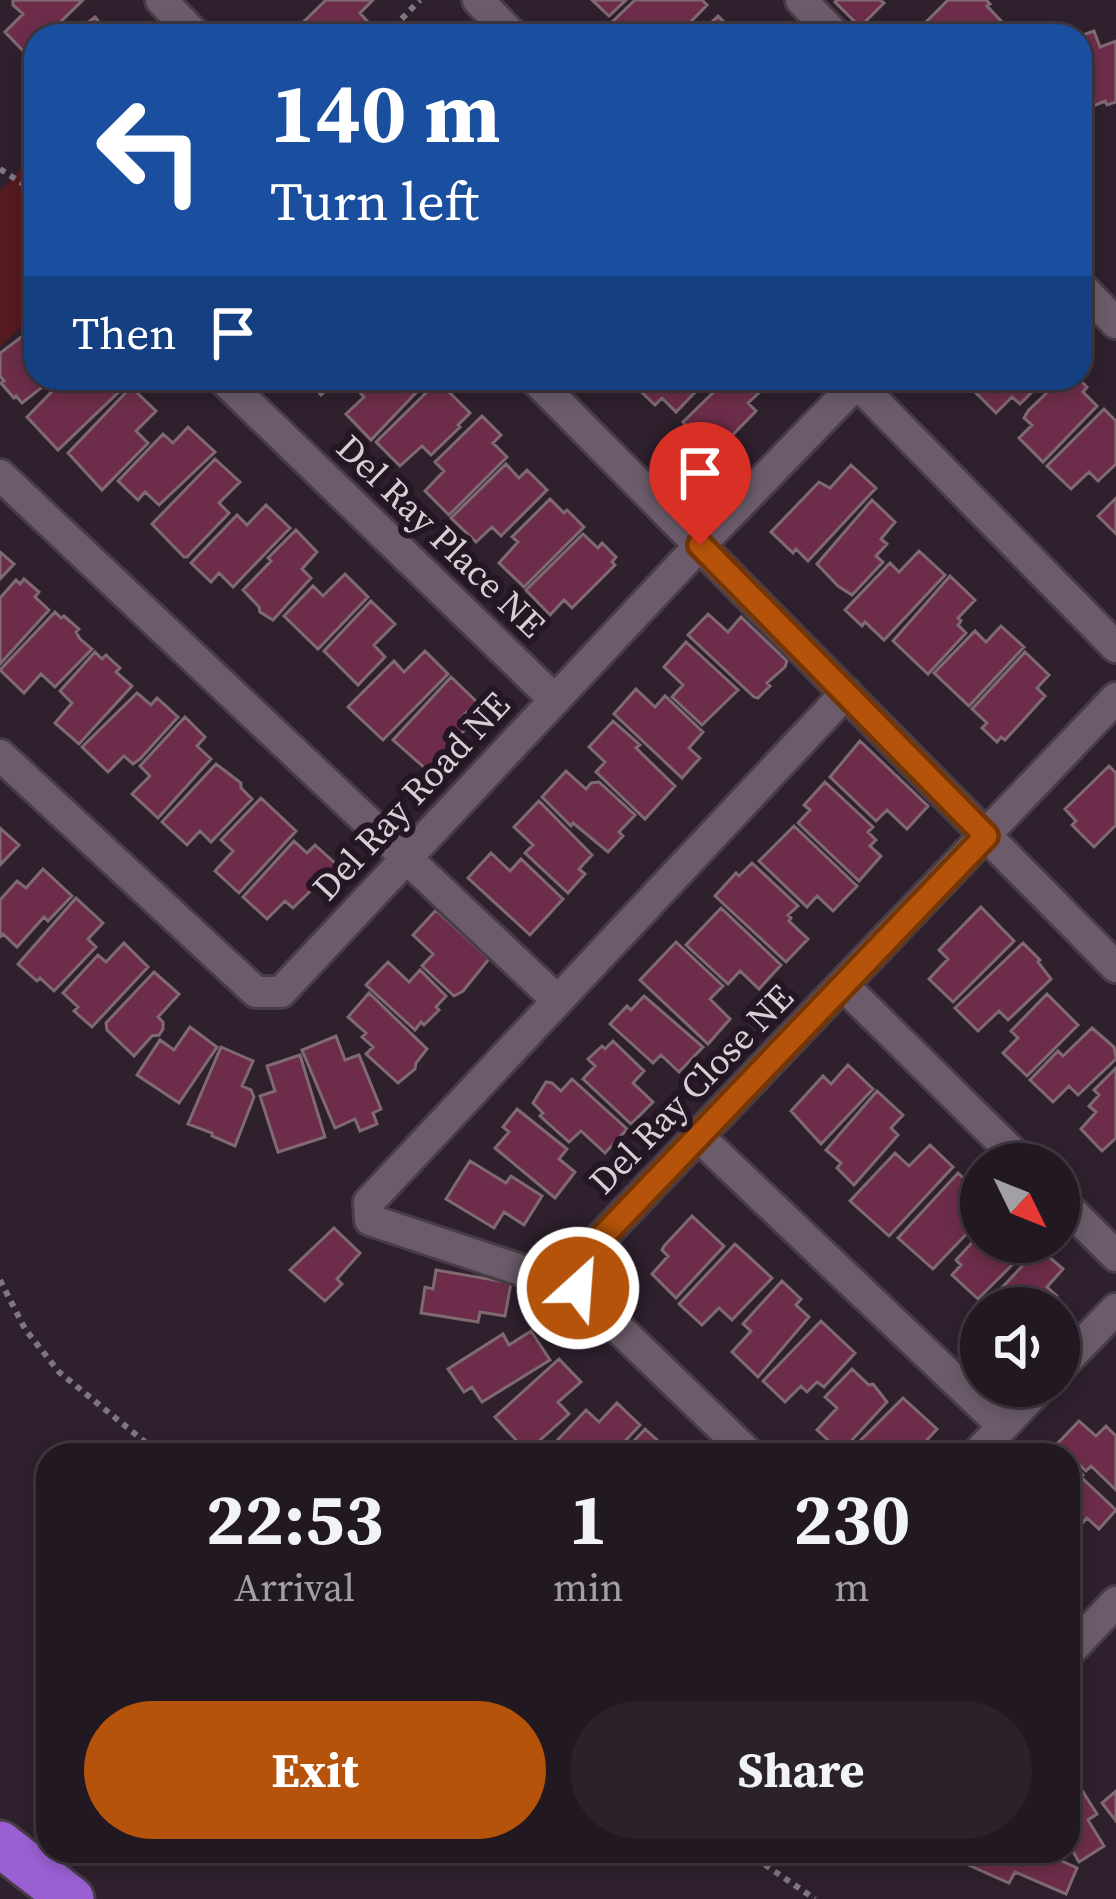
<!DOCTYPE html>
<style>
body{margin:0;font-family:"Source Serif 4",serif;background:#2a212a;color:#f1f3f6;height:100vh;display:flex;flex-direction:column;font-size:45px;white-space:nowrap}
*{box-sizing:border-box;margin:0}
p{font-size:39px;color:#a2a0a5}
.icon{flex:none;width:66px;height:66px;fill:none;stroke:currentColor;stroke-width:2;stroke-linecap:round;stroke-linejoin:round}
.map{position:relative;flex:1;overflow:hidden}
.panel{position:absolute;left:36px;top:1443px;width:1044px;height:420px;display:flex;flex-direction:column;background:#221822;border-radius:36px;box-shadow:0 6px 18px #0003,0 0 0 3px #3f3740}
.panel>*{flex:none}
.hud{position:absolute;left:24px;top:24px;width:1068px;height:366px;border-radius:36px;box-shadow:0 6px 18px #0003,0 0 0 3px #3f3740;background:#1a4fa0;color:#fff;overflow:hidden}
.needle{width:78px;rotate:133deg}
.fabs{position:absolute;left:960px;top:1143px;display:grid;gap:24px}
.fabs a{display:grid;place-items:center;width:120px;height:120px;border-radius:50%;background:#221822;box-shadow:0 6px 18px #0003,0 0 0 3px #3f3740;font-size:60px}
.pin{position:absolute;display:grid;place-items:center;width:102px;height:102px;color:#fff;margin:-123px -51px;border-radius:50% 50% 50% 0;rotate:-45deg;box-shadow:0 0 12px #0007}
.pin .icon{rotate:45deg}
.me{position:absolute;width:132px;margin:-66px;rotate:26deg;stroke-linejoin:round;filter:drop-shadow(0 0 9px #0008)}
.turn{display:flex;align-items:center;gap:42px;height:252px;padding:0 48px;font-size:54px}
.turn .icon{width:156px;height:156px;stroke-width:2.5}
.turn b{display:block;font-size:84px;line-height:102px}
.then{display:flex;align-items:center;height:114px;padding:0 48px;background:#0003;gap:24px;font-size:45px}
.eta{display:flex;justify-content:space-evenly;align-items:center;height:204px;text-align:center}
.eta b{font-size:72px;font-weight:700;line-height:84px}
.button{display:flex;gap:24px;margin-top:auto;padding:24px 48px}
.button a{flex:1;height:138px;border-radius:72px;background:#b45309;color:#fff;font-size:48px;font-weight:700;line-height:138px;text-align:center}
.button a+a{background:#2a212a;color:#f1f3f6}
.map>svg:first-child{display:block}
.green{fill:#541a1f}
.building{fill:#6d2d4a;stroke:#806a72;stroke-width:3}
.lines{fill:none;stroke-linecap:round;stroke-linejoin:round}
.minor-casing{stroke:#483c47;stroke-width:36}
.highway-casing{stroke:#483c47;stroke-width:51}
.path{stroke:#817580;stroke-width:6;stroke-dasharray:6 6;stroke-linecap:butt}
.minor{stroke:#6c5c6b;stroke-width:30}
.highway{stroke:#9a60d3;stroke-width:45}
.route-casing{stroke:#753606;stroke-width:30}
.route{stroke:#b45309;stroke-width:21}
.labels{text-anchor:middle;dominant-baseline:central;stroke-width:12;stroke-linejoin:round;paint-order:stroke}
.street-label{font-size:36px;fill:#d8ced6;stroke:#241623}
</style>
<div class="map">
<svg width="1116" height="1899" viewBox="0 0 1116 1899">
<rect width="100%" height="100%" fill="#2e202d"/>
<path class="green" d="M29 148 36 149V312L0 347V190C16 178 23 166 29 148Z"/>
<path class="building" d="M13 0H83L46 36H36V46L27 55 5 32 23 14 13 5Z
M326 0H373L360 13 367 21 352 36H294L291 34Z
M592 0H626L609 16Z
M635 0H702L707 5 677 36H655L650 32 647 36H622L610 24Z
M837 0H880L884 3 860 27 835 2Z
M948 0H986L990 4 987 6 1004 24 992 36H922L917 31Z
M718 16 738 36H698Z
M95 17 107 33 115 27 122 36H70Z
M1094 31 1100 47 1116 41V102L1107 105 1105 101 1091 107 1080 80V36Z
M32 329 36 333V378H54L22 403 16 396 14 398 1 383 4 381 0 376V353Z
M65 378 81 380 83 378H116L125 386 58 450 27 417Z
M307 378H338L321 395Z
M364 378H430L371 440 346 414 364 397 355 387Z
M643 378H721L713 386 707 380 676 412 662 398 655 405 635 386Z
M728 378H748L761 391 748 403 756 411 710 458 692 442 697 437 683 422Z
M979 378H1046L1020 404 1012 397 996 413 970 387Z
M1062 378H1078L1087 387 1083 392 1097 406 1043 462 1019 438 1032 425 1024 418 1028 411Z
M438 381 470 413 458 425 460 427 431 455 422 446 400 466 376 442Z
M131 387 156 411 136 431 148 443 102 490 68 453Z
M1104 409 1116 421V464L1098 481 1089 472 1071 489 1047 466Z
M482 416 501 435 493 443 507 457 449 515 425 491 444 471 435 462Z
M188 427 215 452 159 505 145 492 138 500 118 481 163 434 173 443Z
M215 459 240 482 219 503 229 513 187 557H184L152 524Z
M506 464 519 478 527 470 547 490 501 536 492 527 476 542 451 518Z
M851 465 876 488 808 561 796 549 793 553 771 532 819 482 830 488Z
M1116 498V534L1098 516Z
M550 499 564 513 567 510 584 527 524 587 499 563 518 542 512 537Z
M872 500 895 522 881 539 887 544 876 556 883 562 852 595 838 586 817 564Z
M266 505 290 528 233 587 219 573 211 582 191 563 237 515 247 525Z
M296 530 317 552 302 569 311 578 273 620 260 612 259 607 243 590 271 561 268 558Z
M583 534 598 548 602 543 616 557 612 562 615 565 572 608 564 600 550 615 526 590Z
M919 551 945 575 884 640 865 622 862 626 845 610 890 563 899 572Z
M0 552 14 564 0 579Z
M345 574 368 597 318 649 284 616 313 586 323 596Z
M950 576 975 600 958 618 961 621 958 625 966 633 928 674 893 641Z
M24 579 39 592 35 597 49 610 0 664V598L16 580 20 584Z
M371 601 395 624 374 645 385 657 358 685 324 651Z
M55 612 61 618 64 616 79 629 76 632 80 639 92 649 55 687 41 674 24 693 0 670Z
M708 614 728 632 741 617 787 661 785 667 767 683 770 686 758 698 754 697 688 635Z
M1001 626 1024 647 969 706 934 673 975 631 986 642Z
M686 642 738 690 702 725 672 697 683 685 664 667Z
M425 651 448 674 383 740 348 707 394 661 404 672Z
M95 652 102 659 106 655 120 668 116 672 132 686 79 744 55 723 72 703 60 691Z
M1025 652 1049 675 1037 688 1045 696 1005 740 1001 737 997 742 982 728 987 723 972 709Z
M451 677 477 702 461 718 469 725 427 770 393 740Z
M636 689 655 707 665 696 703 732 689 748 700 758 682 778 614 714Z
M137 693 151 705 157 698 178 717 140 759 133 764 124 756 108 772 82 747Z
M185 717 205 737 197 746 211 759 158 818 132 794 150 776 140 766Z
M613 721 640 745 636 748 675 786 645 819 596 772 605 762 589 747Z
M860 741 928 806 907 829 887 810 876 821 830 777Z
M216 764 241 783V788L252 799 211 842 200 831 187 845 162 822Z
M1109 766 1116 773V825L1094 847 1072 825 1076 821 1065 809Z
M566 771 586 789 591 783 599 782 635 815 619 832 623 836 608 852 573 823 571 826 542 797Z
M825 782 873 827 868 832 876 840 870 846 881 856 859 881 798 823 810 810 804 805Z
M261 798 296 831 239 893 215 871 233 851 221 840Z
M539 801 592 855 579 869 585 874 568 893 525 853 533 845 514 827Z
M794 826 857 886 833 911 817 896 807 907 759 861Z
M0 828 19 845 0 865Z
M294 841 307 853 315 845 337 865 293 908 285 901 267 919 243 897Z
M491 853 510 871 521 859 563 899 530 935 468 878Z
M752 863 798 906 788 915 791 918 789 921 808 939 786 962 715 896 736 873 739 876Z
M43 869 72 896 48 921 44 917 17 947 3 934 0 937V900L17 881 26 888Z
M76 898 103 923 88 939 96 947 54 991 40 978 37 981 18 964Z
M981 907 1014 941 953 1002 929 979 948 959 939 950Z
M721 908 781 965 759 989 740 971 728 984 686 945Z
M436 910 489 959 463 991 454 996 422 966 433 954 413 935Z
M676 942 723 986 710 999 730 1019 708 1044 640 980Z
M124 943 148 967 92 1027 74 1011 78 1007 63 993 98 955 106 962Z
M1023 943 1040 960 1038 962 1051 979 1008 1020 999 1011 978 1031 955 1008Z
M388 962 409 982 420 970 446 996 436 1007 439 1010 424 1025 421 1022 415 1030 366 985Z
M154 972 179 994 158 1017 163 1022V1029L159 1035 152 1036 134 1056 107 1030 106 1023Z
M369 993 427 1049 416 1063 415 1069 398 1083 366 1054 373 1047 362 1037 366 1033 348 1017Z
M1047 994 1078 1025 1027 1076 1003 1053 1018 1038 1011 1031Z
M644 996 703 1047 679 1072 661 1055 653 1063 610 1024 627 1006 631 1010Z
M190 1027 217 1047 179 1103 137 1075 160 1040 174 1050Z
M1092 1028 1114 1047 1116 1059 1078 1095 1069 1086 1053 1102 1030 1080 1058 1051 1063 1056Z
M336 1036 345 1060 359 1055 381 1109 373 1113 377 1124 360 1131 355 1119 335 1128 302 1050Z
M613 1041 644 1071 633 1083 653 1102 631 1124 583 1079 595 1066 588 1059 602 1046 605 1049Z
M221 1047 253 1061 242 1086 251 1090 254 1097 235 1146 212 1136V1133L188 1124Z
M300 1055 325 1137 278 1152 260 1096 275 1091 267 1066Z
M848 1065 873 1089 821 1144 791 1111 823 1076 831 1084Z
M1116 1068V1138L1102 1151 1081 1129 1096 1112 1089 1106 1099 1095 1094 1090Z
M572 1079 627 1129 605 1153 581 1131 569 1142 540 1116 543 1113 533 1103 546 1082 552 1083 561 1091Z
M877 1091 903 1115 891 1128 898 1135 854 1185 837 1168 841 1163 826 1150Z
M517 1109 567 1149 559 1159 575 1172 555 1198 495 1148 509 1132 503 1127Z
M930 1145 953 1167 889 1236 850 1201 895 1153 909 1166Z
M470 1161 506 1183 511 1176 542 1196 524 1225 504 1212 494 1228 446 1199Z
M958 1173 981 1194V1198L963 1218 973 1227 933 1269 898 1238Z
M692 1216 724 1246 676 1298 652 1274 668 1256 662 1250 664 1246Z
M334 1228 360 1253 337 1279 342 1284 325 1301 290 1270Z
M980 1234 981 1242 992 1245 995 1242H1026L1031 1246 978 1299 952 1275 961 1265 956 1260Z
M735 1244 772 1278 732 1320 719 1308 702 1325 679 1304Z
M1039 1248 1063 1269 1047 1287 1057 1296 1046 1308H983Z
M436 1270 511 1283 505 1316 480 1312 478 1322 421 1313 425 1287 433 1289Z
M782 1281 801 1299 796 1305 809 1317 758 1377 732 1352 751 1331 743 1324Z
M821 1321 855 1353 824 1387 817 1382 807 1392 801 1386 785 1402 763 1381Z
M531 1331 550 1360 482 1402 472 1387 464 1392 448 1369 503 1334 509 1345Z
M559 1359 581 1382 558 1402 569 1414 527 1452 495 1417Z
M852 1369 869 1385 873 1384 887 1402 841 1452 817 1430 837 1408 825 1397Z
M903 1398 937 1429 913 1455H846Z
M617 1403 640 1425 612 1455H555L549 1449 586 1410 599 1422Z
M1079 1421 1096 1436 1106 1426 1116 1436V1490L1091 1466 1086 1471 1057 1444Z
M645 1429 668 1450 664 1455H621Z
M1068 1460 1083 1475 1081 1477 1116 1510 1099 1529 1087 1518 1075 1531 1068 1524Z
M1068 1768 1097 1814 1088 1820 1104 1846 1079 1862 1068 1843Z
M1116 1791V1821L1102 1803Z
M969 1851H1051L1049 1855 1077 1868 1066 1894 1015 1872 1009 1883 964 1863Z"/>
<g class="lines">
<defs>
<path id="minor" d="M161 0 196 36
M478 0 513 36
M801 0 836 36
M1080 286 1116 323
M222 378 554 699
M534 378 1116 967
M852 378 1116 647
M0 475 557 1000
M0 755 256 992H281L700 545 857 383
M844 986 1024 1164
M699 1137 1003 1426
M1059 1199 1116 1256
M578 1289 370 1220 369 1202 846 693
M1059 1368 1116 1309
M750 1455 578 1289 580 1260 1116 698
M976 1455 1041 1386
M1068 1653 1116 1602"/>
<path id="highway" d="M0 1844 71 1899"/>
</defs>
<use href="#minor" class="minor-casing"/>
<use href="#highway" class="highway-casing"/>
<path class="path" d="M385 36 420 0
M0 169 36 192
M0 1280 25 1329 59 1372 161 1455
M745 1851 815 1899"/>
<use href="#minor" class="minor"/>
<use href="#highway" class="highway"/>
</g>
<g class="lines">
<defs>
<path id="route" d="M578 1288 580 1260 986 836 700 545"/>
</defs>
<use href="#route" class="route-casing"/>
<use href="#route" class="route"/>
</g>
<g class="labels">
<g class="street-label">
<text transform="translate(441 536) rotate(44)">Del Ray Place NE</text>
<text transform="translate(411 796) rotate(-47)">Del Ray Road NE</text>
<text transform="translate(691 1089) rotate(-46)">Del Ray Close NE</text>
</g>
</g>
</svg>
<div class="fabs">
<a><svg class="needle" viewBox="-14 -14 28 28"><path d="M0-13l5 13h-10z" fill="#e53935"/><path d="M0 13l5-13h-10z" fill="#a2a0a5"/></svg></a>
<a><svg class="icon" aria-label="sound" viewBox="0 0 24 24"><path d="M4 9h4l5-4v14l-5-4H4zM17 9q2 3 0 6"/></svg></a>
</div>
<div class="pin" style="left:700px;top:545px;background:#d93025"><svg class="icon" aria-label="arrive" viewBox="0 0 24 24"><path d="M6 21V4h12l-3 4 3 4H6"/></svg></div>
<svg class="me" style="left:578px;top:1288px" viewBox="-20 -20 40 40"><circle r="17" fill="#b45309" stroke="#fff" stroke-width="3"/><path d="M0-11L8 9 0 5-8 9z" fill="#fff"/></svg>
<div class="hud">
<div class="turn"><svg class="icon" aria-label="left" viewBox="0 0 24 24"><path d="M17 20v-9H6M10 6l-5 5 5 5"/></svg><div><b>140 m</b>Turn left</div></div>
<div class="then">Then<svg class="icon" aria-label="arrive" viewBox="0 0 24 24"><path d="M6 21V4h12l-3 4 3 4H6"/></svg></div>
</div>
<section class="panel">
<div class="eta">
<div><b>22:53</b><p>Arrival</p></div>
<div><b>1</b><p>min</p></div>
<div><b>230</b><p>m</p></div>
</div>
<div class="button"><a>Exit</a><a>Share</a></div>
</section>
</div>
